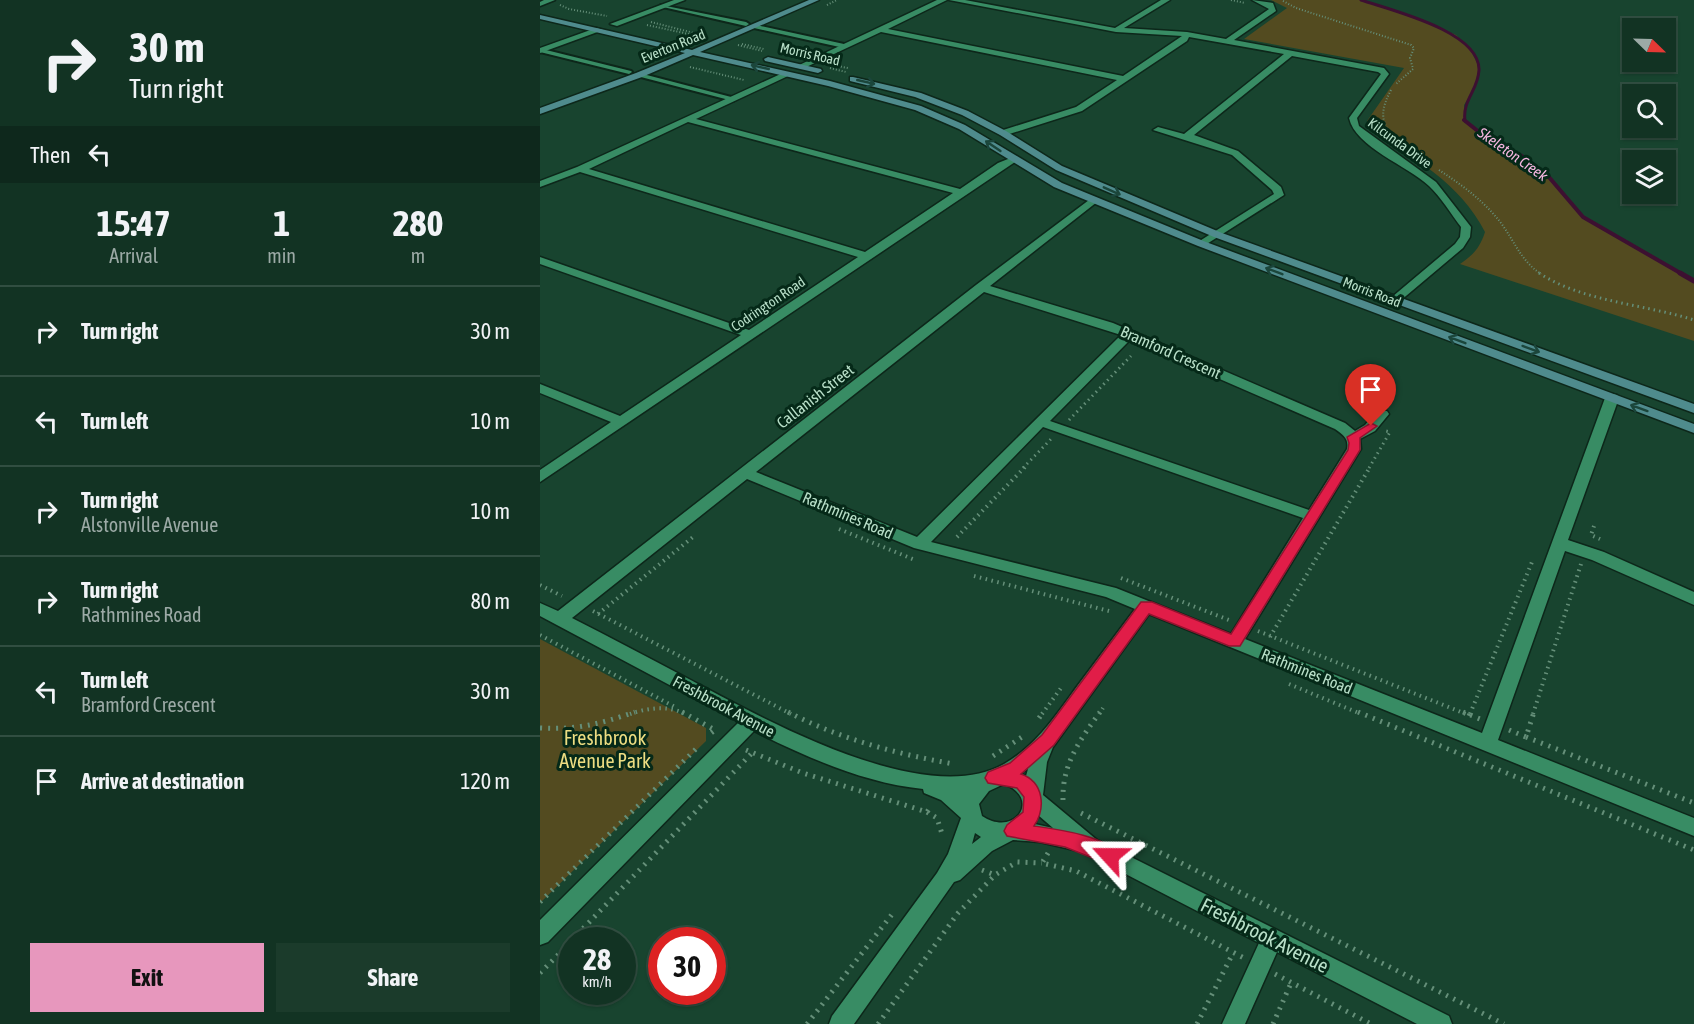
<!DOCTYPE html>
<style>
body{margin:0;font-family:"Asap Condensed",sans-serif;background:#1b3b2b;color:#f1f3f6;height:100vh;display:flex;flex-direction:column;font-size:22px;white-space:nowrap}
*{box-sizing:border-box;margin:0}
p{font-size:20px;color:#9caaa6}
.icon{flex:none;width:33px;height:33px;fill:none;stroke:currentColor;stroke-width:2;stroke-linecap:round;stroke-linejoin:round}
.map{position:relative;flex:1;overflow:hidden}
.panel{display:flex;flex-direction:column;background:#123323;width:540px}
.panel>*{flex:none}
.top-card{background:#123323;color:#f1f3f6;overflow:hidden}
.needle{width:39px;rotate:113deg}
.buttons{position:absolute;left:1082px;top:18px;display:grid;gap:12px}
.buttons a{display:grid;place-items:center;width:54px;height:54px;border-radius:0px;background:#123323;box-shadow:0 2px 4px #0004,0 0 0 2px #314e41;font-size:30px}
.speed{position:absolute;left:18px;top:927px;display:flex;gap:12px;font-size:30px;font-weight:700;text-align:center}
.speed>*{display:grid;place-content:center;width:78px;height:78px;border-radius:50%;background:#123323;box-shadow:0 2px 4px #0004,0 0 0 2px #314e41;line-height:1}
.speed small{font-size:15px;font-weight:400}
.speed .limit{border:9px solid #d22;background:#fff;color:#111}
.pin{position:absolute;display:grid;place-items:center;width:51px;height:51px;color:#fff;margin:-62px -26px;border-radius:50% 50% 50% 0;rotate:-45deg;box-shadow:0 0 6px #0007}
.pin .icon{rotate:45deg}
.me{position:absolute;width:66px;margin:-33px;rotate:294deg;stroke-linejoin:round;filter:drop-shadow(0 0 4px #0008)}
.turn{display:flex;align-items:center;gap:21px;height:126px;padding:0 30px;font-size:27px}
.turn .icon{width:78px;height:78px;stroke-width:2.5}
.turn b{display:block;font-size:42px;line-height:51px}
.then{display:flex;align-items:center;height:57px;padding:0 30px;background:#0003;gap:12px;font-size:22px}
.eta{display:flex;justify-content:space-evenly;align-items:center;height:102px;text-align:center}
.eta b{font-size:36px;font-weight:700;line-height:42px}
.primary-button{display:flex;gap:12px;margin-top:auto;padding:12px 30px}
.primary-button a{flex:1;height:69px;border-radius:0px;background:#e797bd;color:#111;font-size:24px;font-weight:700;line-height:69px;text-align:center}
.primary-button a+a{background:#1b3b2b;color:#f1f3f6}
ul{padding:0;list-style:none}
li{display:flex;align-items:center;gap:18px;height:90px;padding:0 30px;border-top:2px solid #314e41}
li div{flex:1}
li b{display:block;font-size:22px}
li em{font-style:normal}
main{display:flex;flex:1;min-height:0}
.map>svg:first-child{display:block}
.green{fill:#534b20}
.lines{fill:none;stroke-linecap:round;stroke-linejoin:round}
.stream-far2{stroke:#3d1031;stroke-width:3}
.stream-far1{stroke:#3d1031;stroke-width:4}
.stream{stroke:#3d1031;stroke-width:5}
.lane-casing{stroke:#0d271a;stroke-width:4}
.street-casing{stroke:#0d271a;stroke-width:3}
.secondary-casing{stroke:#0d271a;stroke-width:3}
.path-far3{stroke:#658f79;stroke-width:2;stroke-dasharray:1 2;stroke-linecap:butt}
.path-far2{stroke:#658f79;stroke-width:3;stroke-dasharray:1.5 4;stroke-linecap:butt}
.path-far1{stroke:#658f79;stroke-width:4;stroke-dasharray:1.5 4.5;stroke-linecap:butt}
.path{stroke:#658f79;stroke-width:5;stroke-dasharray:2 6;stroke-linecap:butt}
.lane{fill:#388c64;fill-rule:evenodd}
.street{fill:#388c64;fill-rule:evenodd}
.secondary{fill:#4f8b8d;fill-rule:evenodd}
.oneway{stroke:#1b463b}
.route{fill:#e11d48;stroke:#92132f;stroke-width:1.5}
.labels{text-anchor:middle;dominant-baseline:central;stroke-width:6;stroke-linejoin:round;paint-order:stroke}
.far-street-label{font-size:14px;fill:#b9e0c9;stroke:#052918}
.far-water-label{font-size:15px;font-style:italic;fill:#f6b7e1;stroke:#052918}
.street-label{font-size:16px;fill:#b9e0c9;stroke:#052918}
.near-park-label{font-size:20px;fill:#eddd82;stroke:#052918}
.near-street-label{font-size:20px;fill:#b9e0c9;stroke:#052918}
</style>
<main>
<section class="panel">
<div class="top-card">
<div class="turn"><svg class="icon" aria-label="right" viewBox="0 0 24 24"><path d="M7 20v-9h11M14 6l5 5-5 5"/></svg><div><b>30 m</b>Turn right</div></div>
<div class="then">Then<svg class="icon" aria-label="left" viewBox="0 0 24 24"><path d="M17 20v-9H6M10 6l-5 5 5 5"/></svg></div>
</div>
<div class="eta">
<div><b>15:47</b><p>Arrival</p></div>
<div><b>1</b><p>min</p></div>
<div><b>280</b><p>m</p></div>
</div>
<ul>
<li><svg class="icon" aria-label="right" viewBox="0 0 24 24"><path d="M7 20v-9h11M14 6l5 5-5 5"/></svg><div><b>Turn right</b></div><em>30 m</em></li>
<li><svg class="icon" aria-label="left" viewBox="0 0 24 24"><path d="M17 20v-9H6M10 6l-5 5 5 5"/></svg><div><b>Turn left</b></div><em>10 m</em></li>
<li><svg class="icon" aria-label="right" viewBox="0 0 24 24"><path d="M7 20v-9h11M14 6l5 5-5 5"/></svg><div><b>Turn right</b><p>Alstonville Avenue</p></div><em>10 m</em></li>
<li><svg class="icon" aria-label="right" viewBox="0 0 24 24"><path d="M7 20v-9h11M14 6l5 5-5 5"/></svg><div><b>Turn right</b><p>Rathmines Road</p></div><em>80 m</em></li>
<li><svg class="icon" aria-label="left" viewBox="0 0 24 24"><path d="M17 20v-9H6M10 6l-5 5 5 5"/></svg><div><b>Turn left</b><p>Bramford Crescent</p></div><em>30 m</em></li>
<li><svg class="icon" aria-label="arrive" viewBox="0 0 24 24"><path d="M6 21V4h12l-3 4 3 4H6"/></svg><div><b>Arrive at destination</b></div><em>120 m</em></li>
</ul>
<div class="primary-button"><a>Exit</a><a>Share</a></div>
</section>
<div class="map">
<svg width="1154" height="1024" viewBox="0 0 1154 1024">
<rect width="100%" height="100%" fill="#18442f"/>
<path class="green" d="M731 0H821L888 23 916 35 931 51 939 67 936 86 924 105V121L949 140 982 156 1008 176 1043 217 1154 281V341L920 264C933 255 940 248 945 232 920 183 874 158 829 129L827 121 864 68 704 39 747 8Z
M0 639 166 728V741L0 903Z"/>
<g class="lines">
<path class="stream-far2" d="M821 0C850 10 940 31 939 70 938 91 922 100 925 121"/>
<path class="stream-far1" d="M924 120 949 140 982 156 1008 176 1043 217 1142 274"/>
<path class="stream" d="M1140 273 1154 281"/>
<defs>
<path id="lane" d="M121 5 206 22 209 24 206 26 123 7Z
M216 25 304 44 307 46 304 48 214 28Z
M2 49 91 71 92 72 89 74 0 52V50Z
M99 73 195 98 196 99 193 101 97 76 96 75Z"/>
<path id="street" d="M4 0H15L0 6V2Z
M134 0H145L77 26 70 24Z
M397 0H407L348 29 583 76 642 36 576 32 409 0H425L575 28 621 0H630L584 28 647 32 686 39 729 9 712 0 733 3 736 11 694 40 844 68 849 74 817 118 819 126 896 182 931 227 930 237 923 248 860 301H852V297L915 244 920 237 921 227C911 214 901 197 889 186 868 166 815 147 809 118L841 74 838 72 752 56 654 135 698 151 741 187 744 195 662 247 657 244 658 242 734 194 732 190 692 155 613 130 618 127 644 134 744 54 649 37 647 41 542 111 463 136 458 133 460 131 536 107 577 80 341 32 262 69 255 67Z
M56 28 63 30 0 53V48Z
M245 72 249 74 248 76 156 119 420 189 458 163 473 157 478 160 0 482V470L71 422 0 393V384L80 416 201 335 0 264V257L209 330 318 257 40 172 0 187V181L37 167ZM148 122 413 193 325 252 49 169Z
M553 197 557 198V202L450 286 573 323 805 423 815 431 825 425 837 411H847L849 414 835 431 820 439 821 449 705 639 942 733 1065 398 1072 394 1077 395 1079 398 1028 540 1064 552 1154 592V605L1052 560 1025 551 958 740 1154 818V836L609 614 513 747 507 762 503 795 557 840 909 1016 912 1024H877L737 952 705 1024H682L719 943 543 852 500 842 473 840 452 851 420 880 414 882 314 1024H289L292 1016 397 873 408 854 421 818 401 800 384 793 383 789C324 783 266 757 214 731L8 942 0 945V920L199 722 0 616V603L18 611 436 285ZM444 292 581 335 377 537 216 472ZM590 340 795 429C803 435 809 438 807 449L769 510 510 421ZM503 427 763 518 691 634 576 588 391 542ZM207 479 374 548 566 597 595 609C576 634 557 660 538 685 516 715 497 745 464 764 383 810 219 716 145 677 107 657 70 637 32 618ZM488 769 486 776 480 773ZM464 784C502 798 475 838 442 816L439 804 449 791ZM498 815 513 828 495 824ZM435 833 441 837 432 844Z"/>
<path id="secondary" d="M269 0H279L160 52 290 81 381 106 425 125 522 183 666 242 1154 424V433L658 246 514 187 419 129 375 110 288 86 153 55 102 77 0 114V108L96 73 145 53 0 19V15L152 50Z
M228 57 281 69 282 71 278 73 225 61 224 59Z
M313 77 381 93 428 111 466 131 522 166 682 233 1154 404V413L674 237 516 170 460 135 422 115 375 97 310 81V77Z"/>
</defs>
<use href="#lane" class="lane-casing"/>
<use href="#street" class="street-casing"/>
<use href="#secondary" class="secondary-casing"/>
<path class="path-far3" d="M691 0 705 3
M743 1 756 8 871 45 874 48 870 58 873 69 856 84
M20 5 29 9 67 16
M287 5 297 0
M111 22 162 35
M107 25 158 36
M202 44 224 49
M198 45 222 51
M292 65 308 68
M150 67 204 80
M290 68 306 72
M851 90C842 107 839 120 852 136
M899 170C922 185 944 201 961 223 975 242 981 261 1001 274"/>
<path class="path-far2" d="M999 273C1043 302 1104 304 1154 320
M529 420 591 356
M483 468 512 438
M829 468 850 432 846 431"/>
<path class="path-far1" d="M1054 526 1051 535 1060 539
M299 529 375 560
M417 537 485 467
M434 576 569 611
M581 578 689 620
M0 585 22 596
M53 611 251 714
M58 614 153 537
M718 631 926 714
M0 635 135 707
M730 637 830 467
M749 684 821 714
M90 714C107 708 129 705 145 714
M502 714 521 688
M559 714 563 708
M930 714 992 562
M993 714 1041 564"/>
<path class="path" d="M142 712 175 730 171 733
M248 712C300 739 357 754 414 764
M818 712 1154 850
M923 712 940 719
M929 716 931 712
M499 718 503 712
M0 728C38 730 59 724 95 712
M969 730 986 737 994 712
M986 737 1154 803
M206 750 263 773 387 812 391 806
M453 756 482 737
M523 800C522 764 540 740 560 712
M387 812 397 818 403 837
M541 813 964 1024
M508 853 502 863 536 871 704 958
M442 870 455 875 477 862 502 863
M0 902 158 747
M32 940 212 753
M0 973 32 941
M735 974 831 1024
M267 1024 353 913
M338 1024 418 913 455 875
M657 1024 693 953
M733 1024 751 983"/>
<use href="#lane" class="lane"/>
<use href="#street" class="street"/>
<use href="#secondary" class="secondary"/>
</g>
<defs><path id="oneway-shaft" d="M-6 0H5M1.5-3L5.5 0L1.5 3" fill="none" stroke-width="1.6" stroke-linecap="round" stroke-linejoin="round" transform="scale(1.5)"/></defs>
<g class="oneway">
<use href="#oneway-shaft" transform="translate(220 67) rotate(-167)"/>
<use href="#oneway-shaft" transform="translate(326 82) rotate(13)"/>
<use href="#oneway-shaft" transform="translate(453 146) rotate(-146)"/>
<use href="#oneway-shaft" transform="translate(572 191) rotate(24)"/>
<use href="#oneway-shaft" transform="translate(734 271) rotate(-159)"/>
<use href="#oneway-shaft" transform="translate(917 340) rotate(-159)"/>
<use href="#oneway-shaft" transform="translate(991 349) rotate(20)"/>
<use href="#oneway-shaft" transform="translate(1099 408) rotate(-160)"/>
</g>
<path class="route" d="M831 423 837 426 820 438V450L700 646H689L609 614 514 745 481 774C504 782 506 808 494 826 515 829 570 836 579 856L577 862 570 865 525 847 467 836 464 831 467 825 483 812 484 797 477 788 448 783 445 778 448 772 470 763 502 735 601 602H612L691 634 808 450 809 443 807 437Z"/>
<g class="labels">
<g class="far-street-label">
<text transform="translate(133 46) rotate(-22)">Everton Road</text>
<text transform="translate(270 54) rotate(13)">Morris Road</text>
<text transform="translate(860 143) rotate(36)">Kilcunda Drive</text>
<text transform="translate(832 292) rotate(21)">Morris Road</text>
<text transform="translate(228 304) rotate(-34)">Codrington Road</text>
</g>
<g class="far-water-label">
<text transform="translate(973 154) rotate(35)">Skeleton Creek</text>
</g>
<g class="street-label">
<text transform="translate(631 352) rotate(24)">Bramford Crescent</text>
<text transform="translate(275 396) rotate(-38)">Callanish Street</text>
<text transform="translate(308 515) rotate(23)">Rathmines Road</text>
<text transform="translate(767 671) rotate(22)">Rathmines Road</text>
<text transform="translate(184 706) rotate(28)">Freshbrook Avenue</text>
</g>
<g class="near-park-label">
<text x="65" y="737">Freshbrook<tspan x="65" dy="23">Avenue Park</tspan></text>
</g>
<g class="near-street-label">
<text transform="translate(725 935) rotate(27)">Freshbrook Avenue</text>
</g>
</g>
</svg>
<div class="buttons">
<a><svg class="needle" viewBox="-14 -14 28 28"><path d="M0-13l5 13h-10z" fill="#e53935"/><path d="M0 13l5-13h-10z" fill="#9caaa6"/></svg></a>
<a><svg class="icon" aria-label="search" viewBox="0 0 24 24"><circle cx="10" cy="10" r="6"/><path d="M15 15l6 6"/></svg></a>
<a><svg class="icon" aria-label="layers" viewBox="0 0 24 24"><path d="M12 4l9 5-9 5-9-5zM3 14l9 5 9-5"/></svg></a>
</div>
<div class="speed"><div>28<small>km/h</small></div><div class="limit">30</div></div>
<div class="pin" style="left:831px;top:426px;background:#d93025"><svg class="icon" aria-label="arrive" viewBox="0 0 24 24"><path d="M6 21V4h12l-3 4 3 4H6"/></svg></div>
<svg class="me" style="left:570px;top:856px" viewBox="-20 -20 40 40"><path d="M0-17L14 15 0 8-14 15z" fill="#e11d48" stroke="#fff" stroke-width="4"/></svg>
</div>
</main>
